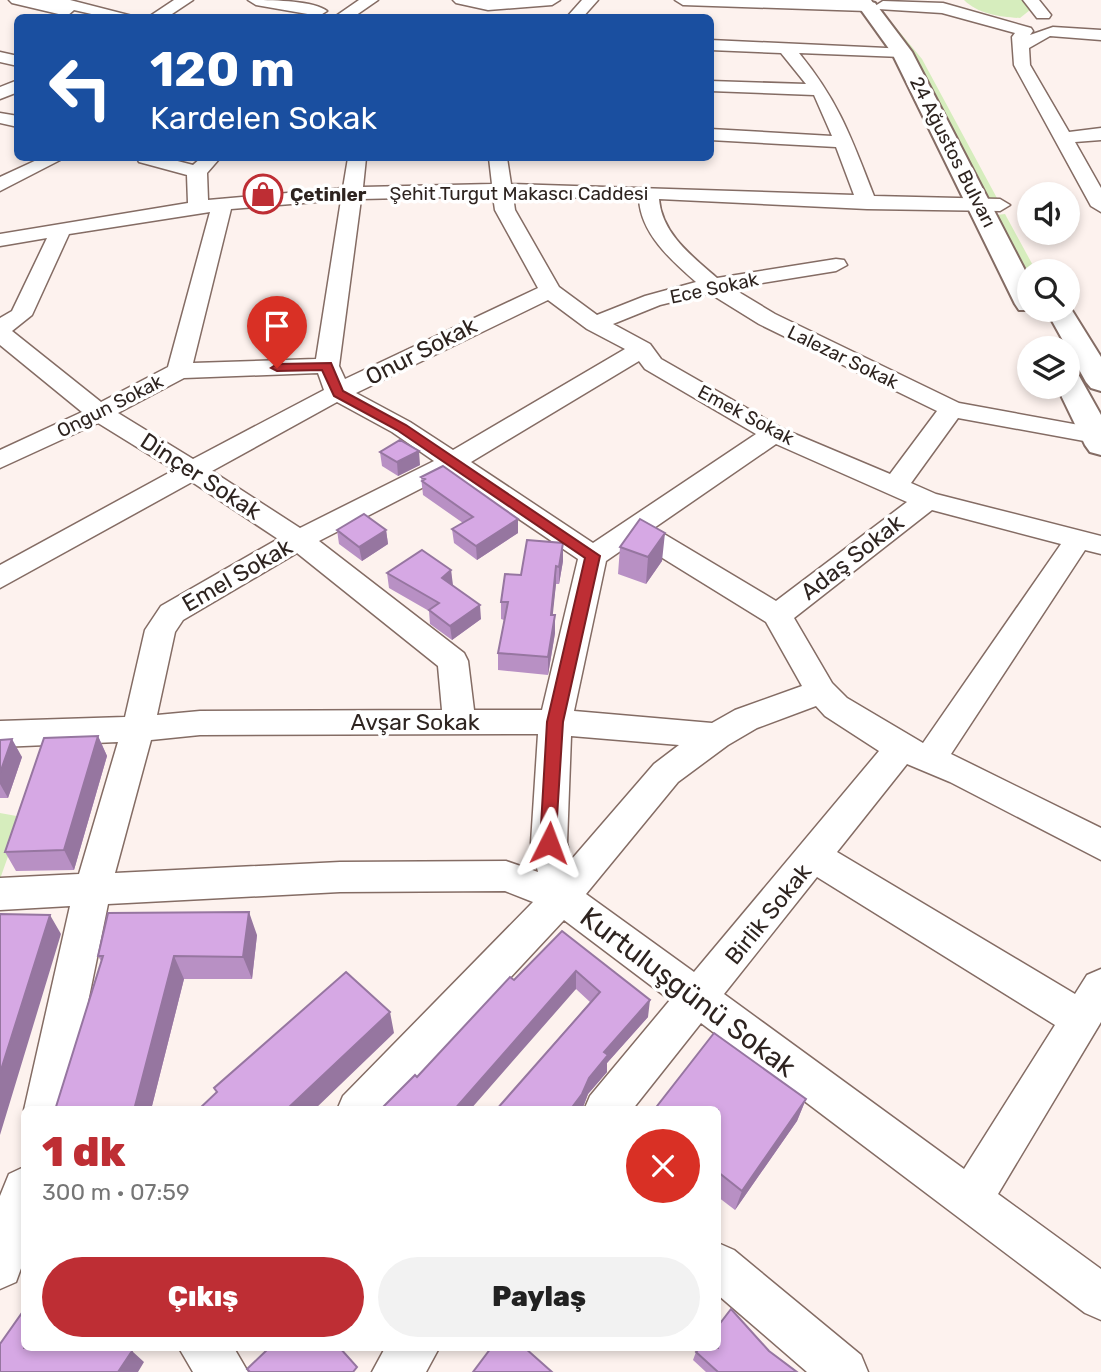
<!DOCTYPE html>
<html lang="tr">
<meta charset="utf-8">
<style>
body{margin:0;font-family:Rubik,sans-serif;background:#f2f2f2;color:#222;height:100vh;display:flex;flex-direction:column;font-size:26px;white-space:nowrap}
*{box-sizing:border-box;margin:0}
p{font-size:23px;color:#767676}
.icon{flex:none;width:38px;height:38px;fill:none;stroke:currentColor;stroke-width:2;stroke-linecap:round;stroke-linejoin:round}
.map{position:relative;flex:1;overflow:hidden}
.panel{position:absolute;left:21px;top:1106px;width:700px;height:245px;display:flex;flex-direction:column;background:#fff;border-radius:10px;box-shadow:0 4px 10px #0003}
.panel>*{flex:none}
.banner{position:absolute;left:14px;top:14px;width:700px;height:147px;border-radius:10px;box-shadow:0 4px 10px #0003;background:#1a4fa0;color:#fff;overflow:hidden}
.fabs{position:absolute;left:1017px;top:182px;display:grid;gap:14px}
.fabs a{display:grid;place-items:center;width:63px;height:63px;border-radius:50%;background:#fff;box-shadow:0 4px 10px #0003;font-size:35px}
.pin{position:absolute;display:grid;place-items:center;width:60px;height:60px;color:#fff;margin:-72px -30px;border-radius:50% 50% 50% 0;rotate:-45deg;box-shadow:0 0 7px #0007}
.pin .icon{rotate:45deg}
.me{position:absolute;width:77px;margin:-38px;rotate:3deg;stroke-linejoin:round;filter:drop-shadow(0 0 5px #0008)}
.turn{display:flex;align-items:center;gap:24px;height:147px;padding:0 21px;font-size:32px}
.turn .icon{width:91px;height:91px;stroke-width:2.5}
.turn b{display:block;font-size:49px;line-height:60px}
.round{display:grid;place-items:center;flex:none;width:74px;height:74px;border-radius:37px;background:#f2f2f2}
.headline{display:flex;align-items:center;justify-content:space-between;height:119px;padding:0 21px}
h1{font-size:42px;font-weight:800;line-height:52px;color:#be2e34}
.button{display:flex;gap:14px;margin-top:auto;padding:14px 21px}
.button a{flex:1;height:80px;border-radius:42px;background:#be2e34;color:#fff;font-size:28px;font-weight:800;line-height:80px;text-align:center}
.button a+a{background:#f2f2f2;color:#222}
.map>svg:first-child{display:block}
.green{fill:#d6edbd}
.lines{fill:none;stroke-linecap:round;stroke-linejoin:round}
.minor-casing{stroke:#846c64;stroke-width:3}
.major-casing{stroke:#846c64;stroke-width:4}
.minor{fill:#fff;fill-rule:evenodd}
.major{fill:#fff;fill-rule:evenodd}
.wall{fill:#b890c4}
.shaded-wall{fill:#9676a0}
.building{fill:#d6a8e4;stroke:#9676a0;stroke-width:2}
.route{fill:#be2e34;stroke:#7c1e22;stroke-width:2}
.labels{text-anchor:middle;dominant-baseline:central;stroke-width:7;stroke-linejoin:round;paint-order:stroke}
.far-street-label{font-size:19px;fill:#2e2420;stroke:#fff}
.far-poi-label{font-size:19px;font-weight:bold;fill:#2e2420;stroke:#fff;text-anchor:start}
.street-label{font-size:23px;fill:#2e2420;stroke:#fff}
.near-street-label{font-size:28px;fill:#2e2420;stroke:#fff}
</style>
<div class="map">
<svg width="1101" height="1372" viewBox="0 0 1101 1372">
<rect width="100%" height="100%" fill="#fdf2ee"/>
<path class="green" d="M964 0H1022L1030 10 1020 18C1000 17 978 14 964 0Z
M878 12H883L922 59 998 200H989L914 57Z
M1005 214 1036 271H1029V274L997 215Z
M0 813 22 817 0 879Z"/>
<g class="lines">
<defs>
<path id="minor" d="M9 0H70L140 18H109L74 10 67 16 12 3Z
M174 0H193L166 18H147Z
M248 0C268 0 313 0 327 11L319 16 256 5Z
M359 0H378L352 18H333Z
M453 0H560L552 5 488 10 456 3Z
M582 0H598L582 18H566Z
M675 0H871L875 6 867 11 683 5Z
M1023 0H1039L1051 15 1049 18H1037Z
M883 1 943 3 1031 28 1033 31 1030 35 1053 27 1101 30V40L1050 36 1029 48 1030 65 1069 132 1101 128V140L1075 142 1101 188V212L1091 206 1014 65 1012 37 1015 33 942 13 878 9 875 6Z
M710 40 908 49 910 52 902 57 799 53C839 102 851 137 874 196L1000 199 1010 205 1000 211 867 209 659 199C662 234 692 256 717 278L836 259 844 260 847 265 836 271 732 288 775 314 959 403 1101 429V441L1095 443 958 418 911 483 936 494 1101 536V554L1085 550 951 754 1101 828V860L950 782 907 764 837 852 1075 994 1087 975 1101 969V1022L998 1194 1101 1269V1320L1085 1313 701 1023 632 1110H584L590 1096 670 1000 564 920 387 1110H337L343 1096 533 902 505 891 340 892 108 904 66 1110H24L70 906 0 910V878L79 874 118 742 0 747V721L125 717 145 630 161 606 278 539 192 482 0 588V565L174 470 98 423 0 468V450L82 412 0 345V318L12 311 47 238 0 246V234L188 203 187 175 139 162 137 158H166L193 165 201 158H220L207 173 208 200 343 188 348 158H366L363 187 492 184 489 158H507L511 184 854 195 836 147 710 140V129L832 136 814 95 710 91V81L806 84 781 53 710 50ZM493 196 495 210 538 288 345 379 339 366 361 199ZM513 196 639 199C641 234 671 260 696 282L645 296 597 315 559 287 515 210ZM341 200 316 359 193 363 231 209ZM210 212 168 367 101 402 12 331 32 315 69 234ZM709 293 759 324 937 411 890 474 783 429 661 359 650 344 613 324 660 305ZM548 300 587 329 625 349 453 450 410 422 356 393ZM639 361 645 369 756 434 593 543 471 462ZM318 373 324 390 193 459 118 413 184 378ZM337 402 392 432 434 461 300 528 212 471ZM776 444 907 502 776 601 654 528ZM451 473 578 559 542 710H474L468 661 464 653 319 541ZM932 510 1061 544 923 743 847 698 832 683 794 618ZM635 541 766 622 802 686 735 710 712 723 574 711 606 561ZM297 553 438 666 442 710 200 711 157 715 175 632 183 620ZM816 706 825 716 879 751 694 972 586 894 678 782 728 745 757 728ZM538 734 531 843 538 872 506 861 340 862 115 873 151 740 200 735ZM571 736 679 745 654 764 571 860 567 843ZM817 877 1055 1025 964 1169 724 994Z
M0 52 18 56V66L0 62Z
M18 80V92L0 99V87Z
M0 113 18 116V127L0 123Z
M41 158H64L0 191V177Z
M24 1167V1260L16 1282 0 1289V1196L9 1174Z
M718 1243 734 1250 861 1355 868 1372H807L718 1295Z
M179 1348H234L248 1372H193Z
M385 1348H439L426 1372H372Z"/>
<path id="major" d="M868 1 875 3 912 52 1029 278V310H1039H1019L1015 304 892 53 859 7Z
M1068 304 1101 357V391L1091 388 1086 382 1046 310H1068Z
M1068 371 1078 374 1101 415V455L1090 452 1085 445 1057 387H1068Z"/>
</defs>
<use href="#minor" class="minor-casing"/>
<use href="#major" class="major-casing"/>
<use href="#minor" class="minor"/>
<use href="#major" class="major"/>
</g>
<path class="wall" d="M380 452 420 465 398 476 382 466Z
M421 477 518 519V533L477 560 454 543 452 529 463 523 423 495Z
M337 530H386L388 544 362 561 339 544Z
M563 543V561L559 584H556L552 615H555V633L548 675 498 670V653L504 620 501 619V602L521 575Z
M620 547 662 561 646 584 618 574Z
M451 570 452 585 481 619 452 640 430 624 429 611 389 588 387 573Z
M98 736 107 756 74 870 16 871 5 852Z
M0 740 22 757 8 798H0Z
M562 931 648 1017 607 1063V1072L588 1094 582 1110H496L590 1002 576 989 417 1077Z
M257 935 252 979H184L151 1110H55L101 961 98 956Z
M806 1099 797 1121 735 1210 718 1197V1110Z
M769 1351 797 1372H706L693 1360 696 1352Z"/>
<path class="shaded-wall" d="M419 451 420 465 398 476 397 462Z
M518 519V533L477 560 476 546Z
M386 530 388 544 362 561 359 547Z
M665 533 662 561 646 584 648 557Z
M563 543V561L559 584V567Z
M556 566V584L551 632V615Z
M451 570 453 585 443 592 442 578Z
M480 605 481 619 452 640 450 626Z
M555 615V633L548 675V657Z
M98 736 107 756 74 870 64 850Z
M12 739 22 757 8 798 0 784V773Z
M249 912 257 935 252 979 243 957Z
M50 915 61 934 0 1135V1073Z
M174 956 184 979 151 1110H134Z
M576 971V989L470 1110H454Z
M650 1000 648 1017 607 1063V1072L588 1094 582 1110H570L604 1052Z
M390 1012 394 1033 314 1110H286Z
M806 1099 797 1121 735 1210 742 1191Z
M132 1351 144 1362 138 1372H118Z"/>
<path class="building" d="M400 440 419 451 397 462 380 452Z
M443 466 518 519 476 546 452 529 473 517 422 481 425 479 421 477Z
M364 514 386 530 359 547 337 530Z
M640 519 665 533 648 557 620 547Z
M527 540 563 543 559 567 556 566 551 615H555L548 657 498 653 508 602H501L505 574 521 575Z
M422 550 451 570 442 578 480 605 450 626 429 610 439 603 387 573Z
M98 736 64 850 5 852 44 738Z
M12 739 0 773V740Z
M249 912 243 957 174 956 134 1110H55L103 956H98L108 913Z
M0 914 50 915 0 1073Z
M562 931 650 1000 604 1052 608 1055 589 1078 582 1094 570 1110H496L600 992 576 971 454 1110H380L415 1075 417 1077 510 977 514 980Z
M346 972 390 1012 286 1110H198L217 1092 214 1088Z
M714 1033 806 1099 742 1191 718 1172V1110H654Z
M731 1309 769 1351 797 1372H718L696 1352 700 1348H718V1326Z
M24 1310V1348H127L132 1351 118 1372H0V1344Z
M269 1348H340L357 1367 353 1372H250L247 1369Z
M491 1348H525L552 1372H473Z"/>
<path class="route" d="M331 363 343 391 406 425 600 556 563 722 555 849H543L540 843 547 722 585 558 397 430 334 396 322 370 277 371 271 368 277 364Z"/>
<defs>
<symbol id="shop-ring" viewBox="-11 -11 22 22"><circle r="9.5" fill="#fff" stroke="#be2e34" stroke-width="1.5"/><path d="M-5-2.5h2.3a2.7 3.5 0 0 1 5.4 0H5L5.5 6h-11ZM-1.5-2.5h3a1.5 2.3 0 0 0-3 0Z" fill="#be2e34"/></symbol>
</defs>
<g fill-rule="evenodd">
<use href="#shop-ring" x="241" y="172" width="44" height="44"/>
</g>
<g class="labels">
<g class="far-street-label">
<text transform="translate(953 152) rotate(63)">24 Ağustos Bulvarı</text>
<text x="519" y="193">Şehit Turgut Makascı Caddesi</text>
<text transform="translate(714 288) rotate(-12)">Ece Sokak</text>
<text transform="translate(843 357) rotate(26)">Lalezar Sokak</text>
<text transform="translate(110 406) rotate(-27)">Ongun Sokak</text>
<text transform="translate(746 415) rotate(28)">Emek Sokak</text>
</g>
<g class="far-poi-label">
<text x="290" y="194">Çetinler</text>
</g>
<g class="street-label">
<text transform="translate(421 351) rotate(-27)">Onur Sokak</text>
<text transform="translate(201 476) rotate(33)">Dinçer Sokak</text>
<text transform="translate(852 557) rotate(-38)">Adaş Sokak</text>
<text transform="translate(237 575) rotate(-30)">Emel Sokak</text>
<text x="415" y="722">Avşar Sokak</text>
<text transform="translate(768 914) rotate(-51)">Birlik Sokak</text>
</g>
<g class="near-street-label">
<text transform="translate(688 992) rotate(37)">Kurtuluşgünü Sokak</text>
</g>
</g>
</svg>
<div class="fabs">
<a><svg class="icon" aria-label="sound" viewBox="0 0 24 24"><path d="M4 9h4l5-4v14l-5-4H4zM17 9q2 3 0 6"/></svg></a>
<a><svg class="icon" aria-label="search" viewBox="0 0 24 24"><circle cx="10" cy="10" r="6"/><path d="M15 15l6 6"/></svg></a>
<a><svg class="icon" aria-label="layers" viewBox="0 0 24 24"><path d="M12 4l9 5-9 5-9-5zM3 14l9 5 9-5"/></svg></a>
</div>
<div class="pin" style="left:277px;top:368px;background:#d93025"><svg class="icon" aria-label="arrive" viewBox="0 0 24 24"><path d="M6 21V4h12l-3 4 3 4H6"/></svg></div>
<svg class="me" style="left:549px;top:843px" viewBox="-20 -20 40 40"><path d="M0-17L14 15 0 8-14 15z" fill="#be2e34" stroke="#fff" stroke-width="4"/></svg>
<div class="banner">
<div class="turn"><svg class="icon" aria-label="left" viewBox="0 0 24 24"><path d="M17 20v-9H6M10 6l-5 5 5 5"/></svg><div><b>120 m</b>Kardelen Sokak</div></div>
</div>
<section class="panel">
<div class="headline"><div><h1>1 dk</h1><p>300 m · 07:59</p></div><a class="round" style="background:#d93025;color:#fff"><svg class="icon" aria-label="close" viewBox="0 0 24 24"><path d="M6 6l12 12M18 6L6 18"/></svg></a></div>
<div class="button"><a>Çıkış</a><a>Paylaş</a></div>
</section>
</div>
